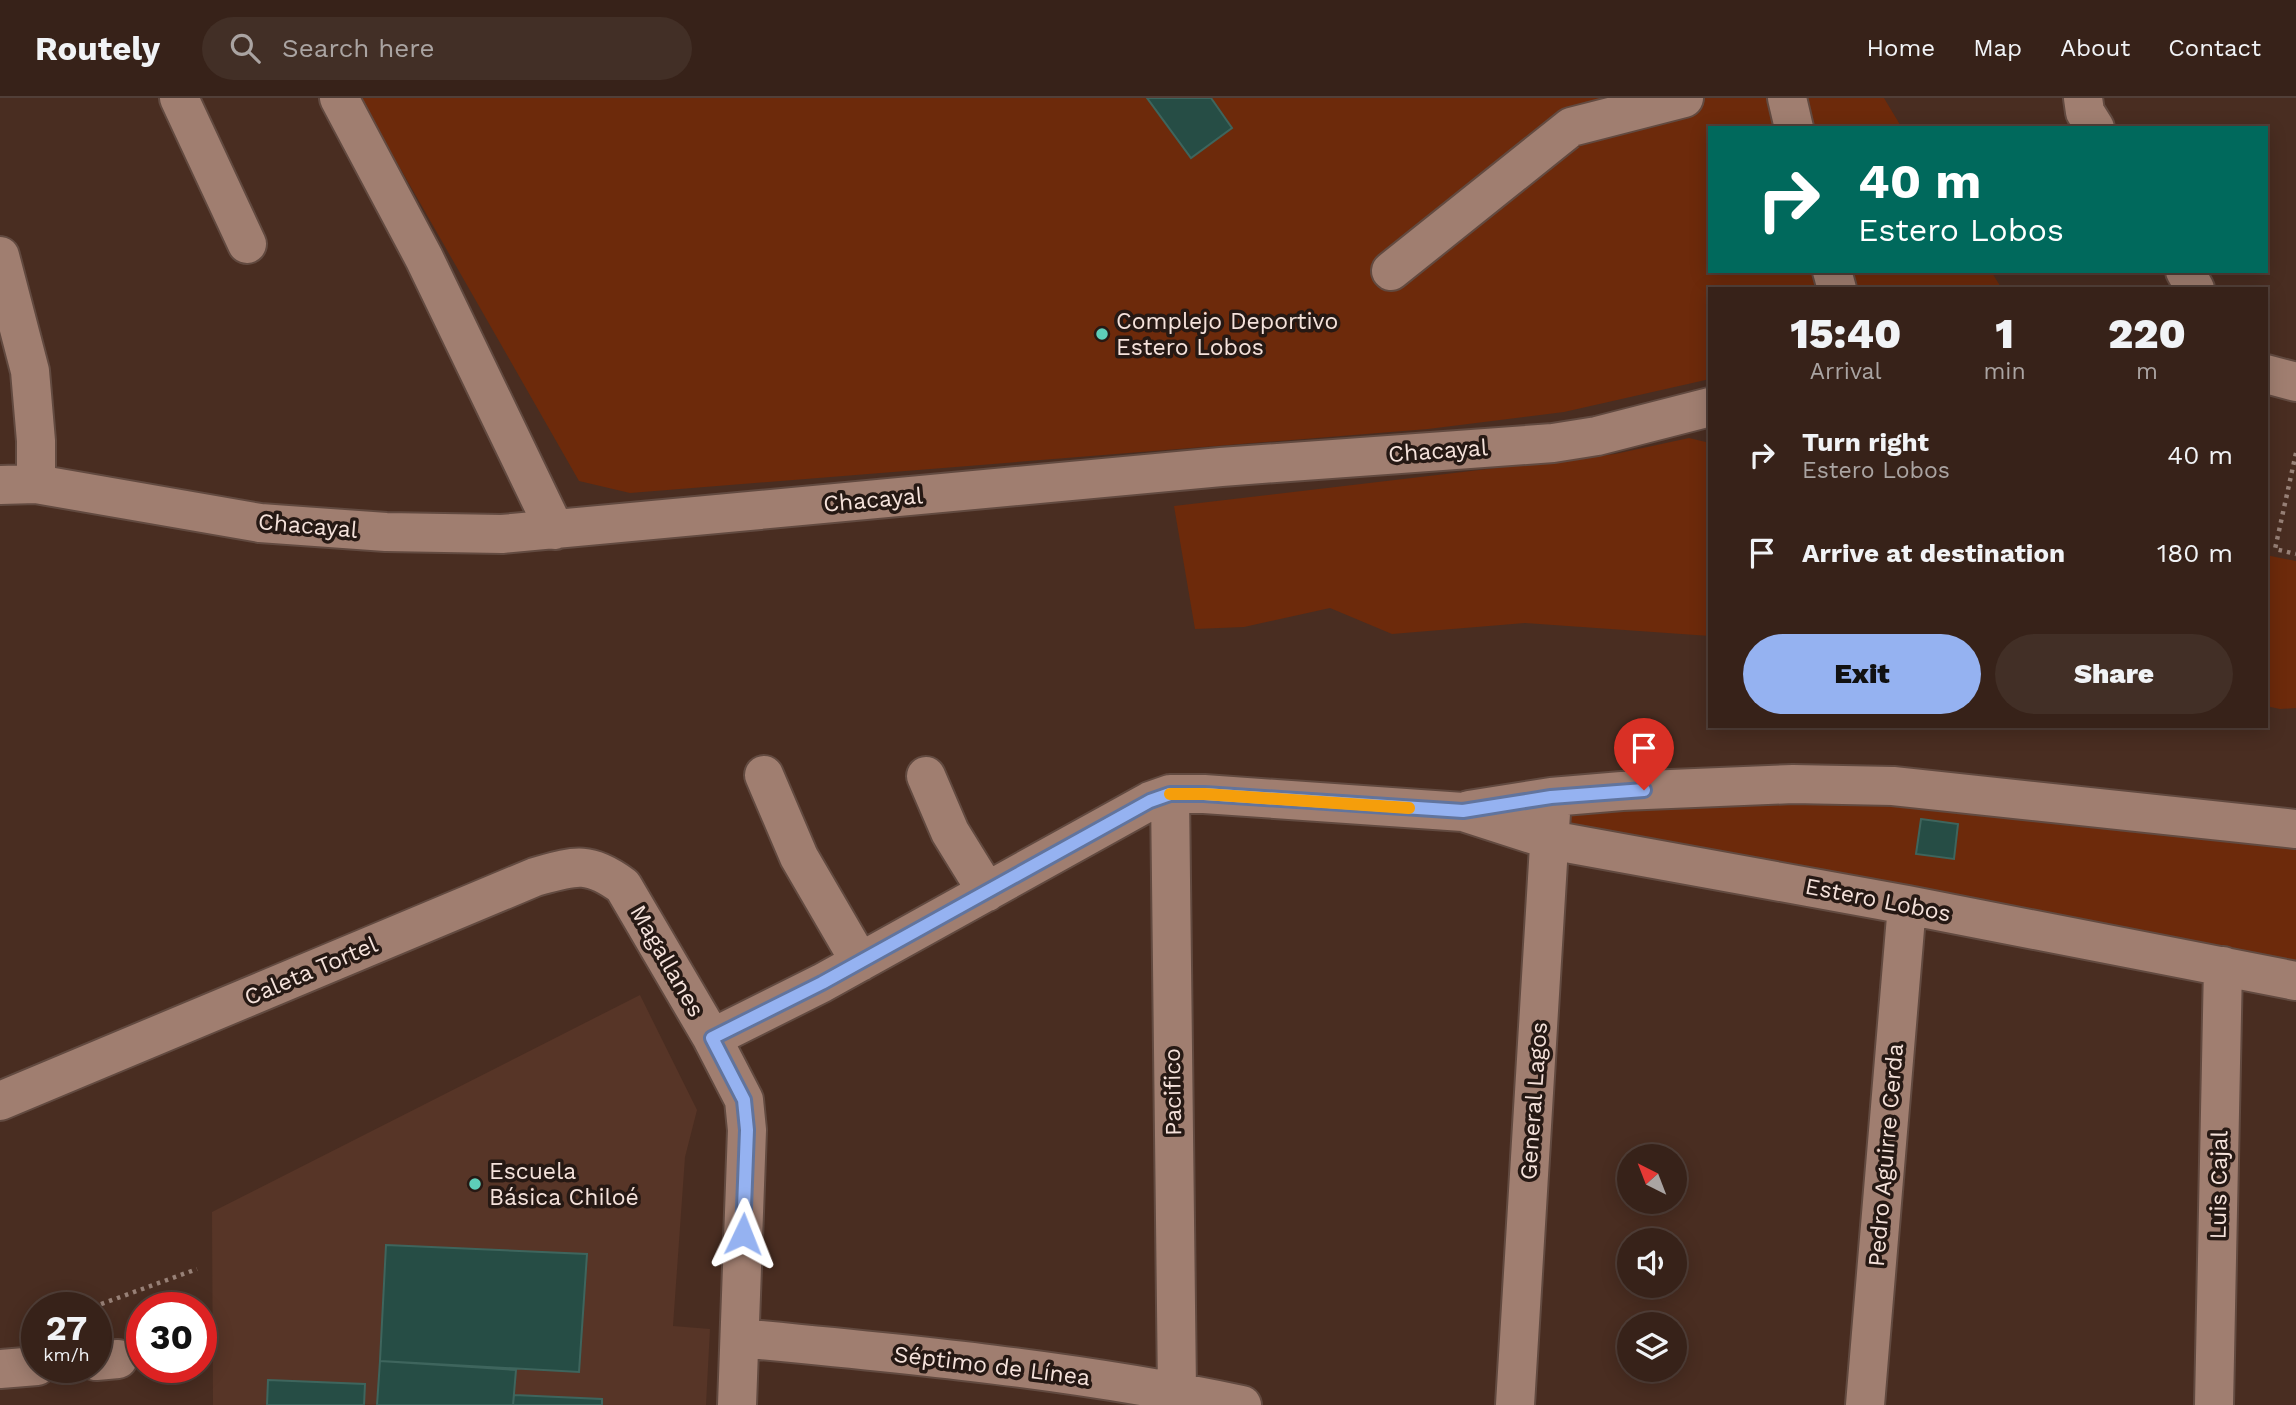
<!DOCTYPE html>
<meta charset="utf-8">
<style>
body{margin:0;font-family:"Work Sans",sans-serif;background:#422f26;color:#f1f3f6;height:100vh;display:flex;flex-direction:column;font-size:26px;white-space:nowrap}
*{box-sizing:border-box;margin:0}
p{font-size:23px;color:#aaa4a2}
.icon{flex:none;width:38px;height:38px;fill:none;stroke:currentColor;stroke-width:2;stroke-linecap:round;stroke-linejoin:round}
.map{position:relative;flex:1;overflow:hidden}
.drawer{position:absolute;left:1708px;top:189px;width:560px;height:441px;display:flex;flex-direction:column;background:#372219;border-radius:0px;box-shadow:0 4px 18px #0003,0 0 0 2px #513f38}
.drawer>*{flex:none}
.banner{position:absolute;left:1708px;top:28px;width:560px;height:147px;border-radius:0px;box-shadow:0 4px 18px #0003,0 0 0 2px #513f38;background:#00695c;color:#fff;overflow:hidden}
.needle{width:46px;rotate:318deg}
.tools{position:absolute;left:1617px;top:1046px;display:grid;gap:14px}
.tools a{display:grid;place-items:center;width:70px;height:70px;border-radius:50%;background:#372219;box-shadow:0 4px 18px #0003,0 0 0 2px #513f38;font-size:35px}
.speed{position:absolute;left:21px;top:1194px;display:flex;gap:14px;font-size:35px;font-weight:700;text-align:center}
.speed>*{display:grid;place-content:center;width:91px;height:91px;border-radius:50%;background:#372219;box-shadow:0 4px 18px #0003,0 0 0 2px #513f38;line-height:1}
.speed small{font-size:18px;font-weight:400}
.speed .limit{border:10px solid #d22;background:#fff;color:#111}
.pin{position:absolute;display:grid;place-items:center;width:60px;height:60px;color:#fff;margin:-72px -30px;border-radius:50% 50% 50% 0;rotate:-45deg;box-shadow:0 0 7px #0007}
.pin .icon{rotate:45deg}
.me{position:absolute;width:77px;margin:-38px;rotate:2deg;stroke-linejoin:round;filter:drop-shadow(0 0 5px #0008)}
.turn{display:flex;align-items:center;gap:24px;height:147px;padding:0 35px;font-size:32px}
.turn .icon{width:91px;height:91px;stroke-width:2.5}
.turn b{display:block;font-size:49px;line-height:60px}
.eta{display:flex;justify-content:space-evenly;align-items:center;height:119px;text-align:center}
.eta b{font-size:42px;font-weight:800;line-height:49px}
.action{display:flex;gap:14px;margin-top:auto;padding:14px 35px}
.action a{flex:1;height:80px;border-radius:42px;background:#95b2f1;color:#111;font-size:28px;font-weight:800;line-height:80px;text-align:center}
.action a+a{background:#422f26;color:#f1f3f6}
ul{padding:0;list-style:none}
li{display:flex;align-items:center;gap:21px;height:98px;padding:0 35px}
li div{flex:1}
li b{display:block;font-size:26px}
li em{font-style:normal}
header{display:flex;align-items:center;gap:42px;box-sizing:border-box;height:98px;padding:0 35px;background:#372219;border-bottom:2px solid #513f38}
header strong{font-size:33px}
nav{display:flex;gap:38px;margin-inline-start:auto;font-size:24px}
.search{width:490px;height:63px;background:#422f26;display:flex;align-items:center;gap:18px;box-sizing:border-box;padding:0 24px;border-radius:38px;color:#aaa4a2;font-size:26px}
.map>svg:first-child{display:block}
.built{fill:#573527}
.green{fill:#6d2a0b}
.building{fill:#264d45;stroke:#3e655d;stroke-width:2}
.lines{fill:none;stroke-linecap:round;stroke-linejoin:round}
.minor-casing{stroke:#624a40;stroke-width:42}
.path{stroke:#988177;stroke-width:4.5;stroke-dasharray:3.5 5;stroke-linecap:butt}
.minor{stroke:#a07e70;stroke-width:38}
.route-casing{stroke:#61749d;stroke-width:18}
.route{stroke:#95b2f1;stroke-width:12}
.slow{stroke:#f59e0b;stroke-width:12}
.poi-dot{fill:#5dceb9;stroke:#261914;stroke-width:2.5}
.labels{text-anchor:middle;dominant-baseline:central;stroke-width:7;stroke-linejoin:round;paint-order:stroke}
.poi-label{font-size:23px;fill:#f5e2db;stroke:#261914;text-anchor:start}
.street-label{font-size:23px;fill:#f5e2db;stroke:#261914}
</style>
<header>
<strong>Routely</strong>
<div class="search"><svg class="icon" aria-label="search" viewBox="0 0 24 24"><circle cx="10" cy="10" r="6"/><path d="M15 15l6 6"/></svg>Search here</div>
<nav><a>Home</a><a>Map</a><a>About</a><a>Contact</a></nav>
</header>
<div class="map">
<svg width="2296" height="1307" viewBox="0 0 2296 1307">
<rect width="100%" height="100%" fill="#492d21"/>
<path class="built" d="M640 897 697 1012 685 1059 673 1228 710 1231 706 1307H213L212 1114Z"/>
<path class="green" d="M360 0H1884L1902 30H1710V173H1991L2002 191H1710V281L1564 314 1428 331 630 395 579 383Z
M1689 340 1710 345V538L1525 525 1392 536 1330 510 1244 529 1195 531 1174 408 1615 356Z
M2266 457 2296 463V610L2280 611 2266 608Z
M1885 706 2296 750V864L1562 725 1558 715 1689 708Z"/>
<path class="building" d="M1147 0H1211L1232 30 1191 60Z
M1921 721 1958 726 1954 761 1916 756Z
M386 1147 587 1156 579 1274 380 1263Z
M380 1263 516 1272 513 1307H377Z
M268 1282 365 1286 364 1307H267Z
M514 1297 602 1301V1307H513Z"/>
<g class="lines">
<defs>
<path id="minor" d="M179 0 247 146
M339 0 424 160 555 432
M1787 0 1794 30
M2083 0 2085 14 2095 30
M0 158 30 273 36 343V386
M1391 173 1571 29 1684 0
M1832 173 1837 191
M2185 173 2195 191
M2266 276 2296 284
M0 387 36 386 260 425 386 434 502 436 1221 369 1553 345 1597 338 1710 309
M764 677 799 759 860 864
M926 678 950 734 987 794
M1170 696 1177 1293
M1469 712 1551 699 1622 693 1793 686 1893 688 2296 731
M712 940 822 885 1150 703 1170 696H1204L1463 714 1550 742 1907 807 2296 883
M0 1003 535 779C574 768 588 762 623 788L712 940 744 1002 747 1032 737 1307
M740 1240C908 1256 1077 1272 1242 1307
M96 1263 118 1261
M0 1271 37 1268
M1515 1307 1551 715
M1865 1307 1907 807
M2214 1307 2223 868"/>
</defs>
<use href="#minor" class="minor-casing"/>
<path class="path" d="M2296 355 2275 451 2296 456
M93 1209 197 1171"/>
<use href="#minor" class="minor"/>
</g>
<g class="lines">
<defs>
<path id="route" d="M743 1136 747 1032 744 1002 712 940 822 885 1150 703 1170 696H1204L1463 713 1551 699 1644 692"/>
</defs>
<use href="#route" class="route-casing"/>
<use href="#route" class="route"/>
<path class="slow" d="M1170 696H1204L1409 710"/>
</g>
<g class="poi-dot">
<circle cx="1102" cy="236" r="7"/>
<circle cx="475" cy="1086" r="7"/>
</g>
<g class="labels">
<g class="poi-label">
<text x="1116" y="223">Complejo Deportivo<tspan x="1116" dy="26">Estero Lobos</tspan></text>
<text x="489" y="1073">Escuela<tspan x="489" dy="26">Básica Chiloé</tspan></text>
</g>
<g class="street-label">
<text transform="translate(1438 353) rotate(-4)">Chacayal</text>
<text transform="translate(873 402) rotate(-5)">Chacayal</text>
<text transform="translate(308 428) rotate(5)">Chacayal</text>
<text transform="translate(1878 802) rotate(11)">Estero Lobos</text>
<text transform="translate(667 863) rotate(60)">Magallanes</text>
<text transform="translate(311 873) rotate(-23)">Caleta Tortel</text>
<text transform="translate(1173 994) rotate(-91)">Pacifico</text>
<text transform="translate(1534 1003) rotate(-86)">General Lagos</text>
<text transform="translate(1886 1057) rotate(-85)">Pedro Aguirre Cerda</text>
<text transform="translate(2219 1087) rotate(-89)">Luis Cajal</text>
<text transform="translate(992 1268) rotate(7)">Séptimo de Línea</text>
</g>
</g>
</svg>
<div class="tools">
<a><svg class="needle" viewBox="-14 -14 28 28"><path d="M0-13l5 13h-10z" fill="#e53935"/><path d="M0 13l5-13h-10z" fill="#aaa4a2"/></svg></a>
<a><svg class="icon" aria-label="sound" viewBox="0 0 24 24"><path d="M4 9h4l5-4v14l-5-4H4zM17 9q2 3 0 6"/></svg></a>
<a><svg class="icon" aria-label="layers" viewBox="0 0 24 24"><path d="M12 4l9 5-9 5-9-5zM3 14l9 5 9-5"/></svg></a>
</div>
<div class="speed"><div>27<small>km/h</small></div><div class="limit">30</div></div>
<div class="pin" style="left:1644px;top:692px;background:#d93025"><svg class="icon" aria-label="arrive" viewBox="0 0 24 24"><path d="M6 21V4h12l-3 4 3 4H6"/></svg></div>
<svg class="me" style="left:743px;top:1136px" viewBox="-20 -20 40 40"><path d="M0-17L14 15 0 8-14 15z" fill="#95b2f1" stroke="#fff" stroke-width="4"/></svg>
<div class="banner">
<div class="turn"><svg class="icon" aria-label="right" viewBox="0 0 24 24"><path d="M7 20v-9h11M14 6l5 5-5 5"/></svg><div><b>40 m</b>Estero Lobos</div></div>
</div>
<section class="drawer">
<div class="eta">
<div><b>15:40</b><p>Arrival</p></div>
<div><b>1</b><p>min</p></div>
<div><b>220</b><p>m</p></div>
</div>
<ul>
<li><svg class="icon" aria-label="right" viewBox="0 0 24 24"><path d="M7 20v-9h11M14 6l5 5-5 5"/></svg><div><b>Turn right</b><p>Estero Lobos</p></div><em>40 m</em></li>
<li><svg class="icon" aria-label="arrive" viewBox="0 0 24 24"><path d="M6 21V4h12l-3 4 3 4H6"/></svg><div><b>Arrive at destination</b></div><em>180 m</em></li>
</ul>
<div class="action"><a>Exit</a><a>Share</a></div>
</section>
</div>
